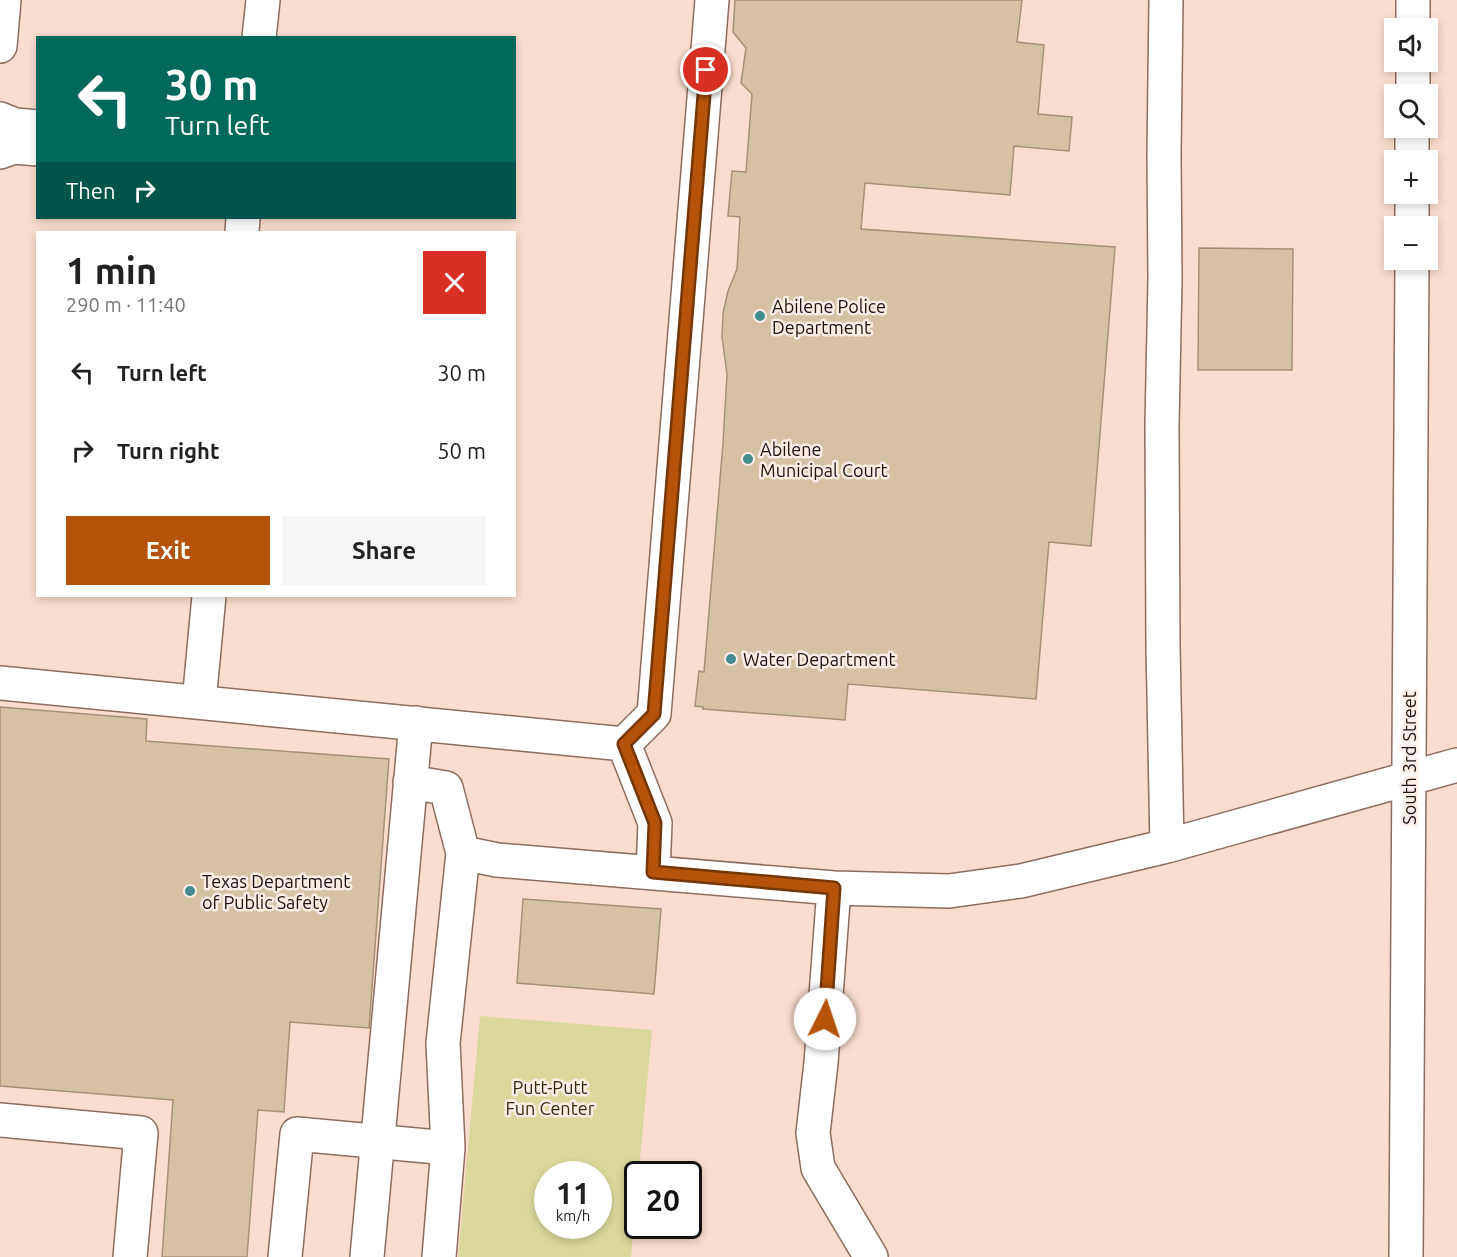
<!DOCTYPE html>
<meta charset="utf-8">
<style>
body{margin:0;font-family:Ubuntu,sans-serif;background:#f6f6f6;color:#222;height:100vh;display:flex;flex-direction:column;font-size:22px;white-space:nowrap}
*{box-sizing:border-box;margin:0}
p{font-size:20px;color:#767676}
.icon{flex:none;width:33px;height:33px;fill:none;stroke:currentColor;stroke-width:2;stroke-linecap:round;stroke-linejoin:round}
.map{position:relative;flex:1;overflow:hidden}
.sheet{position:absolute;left:36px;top:231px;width:480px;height:366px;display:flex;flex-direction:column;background:#fff;border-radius:0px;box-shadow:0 3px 9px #0003}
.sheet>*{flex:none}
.top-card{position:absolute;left:36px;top:36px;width:480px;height:183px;border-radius:0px;box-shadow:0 3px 9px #0003;background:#00695c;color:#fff;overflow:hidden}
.fabs{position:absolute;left:1384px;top:18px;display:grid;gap:12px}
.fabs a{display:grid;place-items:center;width:54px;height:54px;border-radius:0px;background:#fff;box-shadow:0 3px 9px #0003;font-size:30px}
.speed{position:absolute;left:534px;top:1161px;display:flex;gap:12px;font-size:30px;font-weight:700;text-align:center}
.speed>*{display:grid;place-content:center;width:78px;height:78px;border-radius:50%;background:#fff;box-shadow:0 3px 9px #0003;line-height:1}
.speed small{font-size:15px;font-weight:400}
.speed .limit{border:3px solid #111;border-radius:9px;background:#fff;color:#111}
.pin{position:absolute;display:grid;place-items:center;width:51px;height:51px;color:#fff;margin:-26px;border:3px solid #fff;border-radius:50%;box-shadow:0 2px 6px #0007}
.me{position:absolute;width:66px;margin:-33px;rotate:4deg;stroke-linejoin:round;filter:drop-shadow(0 0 4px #0008)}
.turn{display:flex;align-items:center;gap:21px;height:126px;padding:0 30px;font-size:27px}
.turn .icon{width:78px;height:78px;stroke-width:2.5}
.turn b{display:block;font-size:42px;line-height:51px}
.then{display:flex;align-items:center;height:57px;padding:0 30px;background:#0003;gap:12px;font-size:22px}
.round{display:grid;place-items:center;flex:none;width:63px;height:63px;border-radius:0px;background:#f6f6f6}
.summary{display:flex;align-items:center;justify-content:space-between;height:102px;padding:0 30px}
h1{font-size:36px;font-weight:700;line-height:45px}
.cta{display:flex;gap:12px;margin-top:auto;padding:12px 30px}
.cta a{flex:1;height:69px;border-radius:0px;background:#b45309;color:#fff;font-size:24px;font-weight:700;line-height:69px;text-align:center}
.cta a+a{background:#f6f6f6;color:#222}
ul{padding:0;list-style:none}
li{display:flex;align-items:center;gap:18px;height:78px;padding:0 30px}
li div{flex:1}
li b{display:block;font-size:22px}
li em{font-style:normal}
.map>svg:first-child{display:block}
.green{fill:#dad89c;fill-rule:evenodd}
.building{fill:#d7c1a3;stroke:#a69174;stroke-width:1.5}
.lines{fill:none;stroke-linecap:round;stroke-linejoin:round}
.minor-casing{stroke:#8e6d5e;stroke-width:36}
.minor{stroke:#fff;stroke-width:33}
.route-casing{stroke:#753606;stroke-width:15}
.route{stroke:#b45309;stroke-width:10}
.poi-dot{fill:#438b8d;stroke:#fdede7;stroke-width:2}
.labels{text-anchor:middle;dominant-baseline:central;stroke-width:5;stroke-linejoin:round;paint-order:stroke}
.poi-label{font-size:18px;fill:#1d100b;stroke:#fdede7;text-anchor:start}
.street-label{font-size:18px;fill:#1d100b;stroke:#fdede7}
.park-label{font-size:18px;fill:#302e07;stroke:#fdede7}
</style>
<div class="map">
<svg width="1457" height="1257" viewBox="0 0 1457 1257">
<rect width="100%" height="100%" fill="#fbddcf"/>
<path class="green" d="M480 1016 652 1030 631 1257H458ZM548 1174H598V1226H548Z"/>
<path class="building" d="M735 0H1022L1017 42 1044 45 1038 114 1072 117 1069 151 1014 146 1010 195 865 183 861 229 1115 247 1091 546 1049 542 1036 699 848 684 845 720 703 709V707L695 706 699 671 704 672 723 443 727 374 722 337 723 313 728 291 737 269 740 217 728 216 732 171 746 172 752 94 741 83 746 48 733 32Z
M1199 248 1293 249 1292 370H1198Z
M0 707 147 719 146 741 389 759 369 1028 290 1022 284 1112 258 1110 247 1257H162L173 1100 0 1086Z
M523 899 661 909 654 994 517 983Z"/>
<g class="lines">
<defs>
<path id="minor" d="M1166 0 1164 154 1165 279 1162 425 1163 646 1167 846
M1413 28V0
M259 38 263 0
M0 46 4 0
M1413 94V62
M0 119 15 125 38 127
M0 152 14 147 38 149
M1412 160V128
M1412 226V194
M242 232 243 218
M0 683 624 744
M199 702 209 596
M624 744 654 714 712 0
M624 744 655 823 653 872
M410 782 446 788 463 853 497 860 834 888
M0 1120 141 1133 130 1257
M285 1257 297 1134 448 1148
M367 1257 416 723
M439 1257 448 1148 443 1043 463 853
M871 1257 818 1168 813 1133 821 1063 834 888 949 891 1021 881 1167 846 1457 765
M1406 1257 1412 260"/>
</defs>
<use href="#minor" class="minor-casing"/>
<use href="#minor" class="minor"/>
</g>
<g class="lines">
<defs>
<path id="route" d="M706 70 654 714 624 744 655 823 653 872 834 888 825 1019"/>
</defs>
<use href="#route" class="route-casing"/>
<use href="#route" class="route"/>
</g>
<g class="poi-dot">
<circle cx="760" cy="316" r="6"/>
<circle cx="748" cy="459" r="6"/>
<circle cx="731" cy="659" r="6"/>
<circle cx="190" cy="891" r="6"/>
</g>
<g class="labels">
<g class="poi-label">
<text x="772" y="306">Abilene Police<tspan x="772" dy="21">Department</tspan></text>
<text x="760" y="449">Abilene<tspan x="760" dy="21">Municipal Court</tspan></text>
<text x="743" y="659">Water Department</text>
<text x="202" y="881">Texas Department<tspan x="202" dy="21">of Public Safety</tspan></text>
</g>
<g class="street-label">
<text transform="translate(1409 758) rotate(-90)">South 3rd Street</text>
</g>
<g class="park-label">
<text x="550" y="1087">Putt-Putt<tspan x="550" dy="21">Fun Center</tspan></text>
</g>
</g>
</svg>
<div class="fabs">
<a><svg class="icon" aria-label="sound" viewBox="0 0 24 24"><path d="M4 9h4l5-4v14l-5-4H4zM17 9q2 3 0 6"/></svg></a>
<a><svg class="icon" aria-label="search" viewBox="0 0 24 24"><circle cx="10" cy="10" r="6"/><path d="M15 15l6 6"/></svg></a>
<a>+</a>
<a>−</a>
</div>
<div class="speed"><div>11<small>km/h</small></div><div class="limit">20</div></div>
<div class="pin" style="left:706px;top:70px;background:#d93025"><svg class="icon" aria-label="arrive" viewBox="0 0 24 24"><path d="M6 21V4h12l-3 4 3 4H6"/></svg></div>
<svg class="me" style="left:825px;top:1019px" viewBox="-20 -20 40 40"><circle r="19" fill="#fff"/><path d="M0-13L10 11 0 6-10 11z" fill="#b45309"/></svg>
<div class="top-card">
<div class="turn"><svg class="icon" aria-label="left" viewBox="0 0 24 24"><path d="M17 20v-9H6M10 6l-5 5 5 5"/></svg><div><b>30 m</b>Turn left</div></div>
<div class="then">Then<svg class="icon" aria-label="right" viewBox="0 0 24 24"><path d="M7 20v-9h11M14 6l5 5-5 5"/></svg></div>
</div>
<section class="sheet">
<div class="summary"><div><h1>1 min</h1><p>290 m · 11:40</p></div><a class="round" style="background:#d93025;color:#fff"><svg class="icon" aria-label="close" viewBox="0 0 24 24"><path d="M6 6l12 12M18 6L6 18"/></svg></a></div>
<ul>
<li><svg class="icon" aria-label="left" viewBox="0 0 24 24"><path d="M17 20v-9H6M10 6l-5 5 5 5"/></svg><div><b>Turn left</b></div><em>30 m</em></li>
<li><svg class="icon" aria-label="right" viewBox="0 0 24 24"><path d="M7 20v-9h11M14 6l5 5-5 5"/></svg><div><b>Turn right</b></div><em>50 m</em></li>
</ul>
<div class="cta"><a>Exit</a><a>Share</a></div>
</section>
</div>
